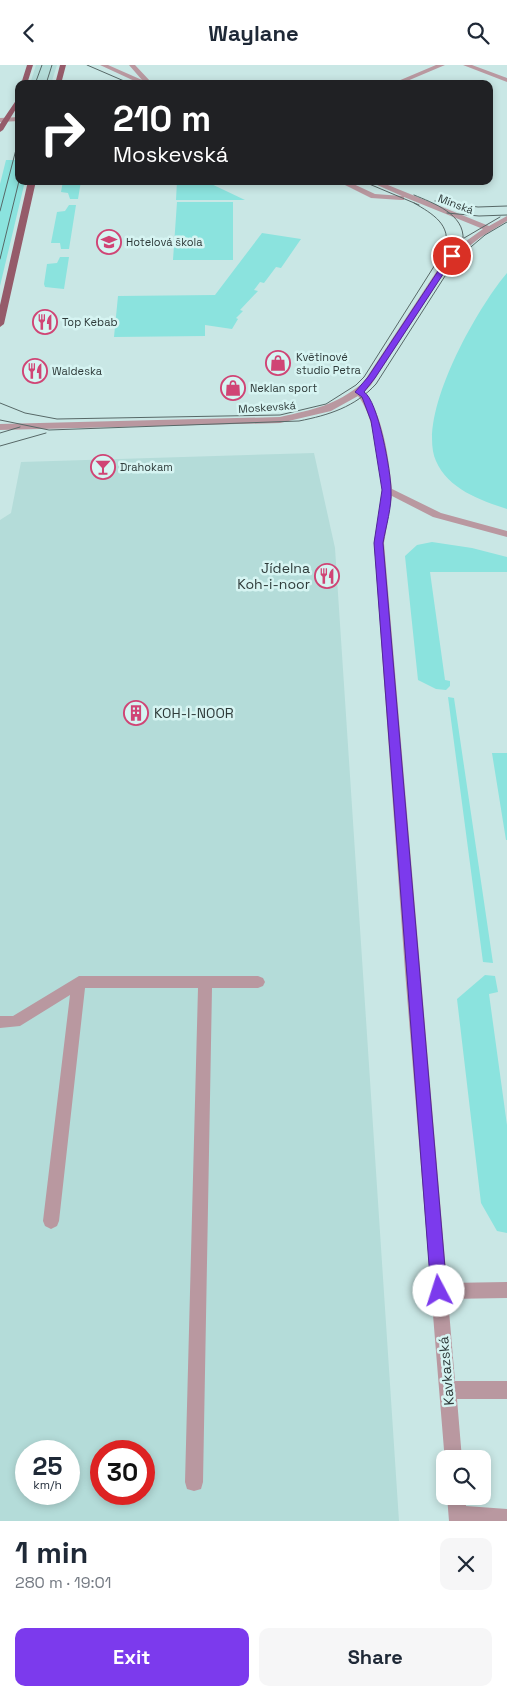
<!DOCTYPE html>
<meta charset="utf-8">
<style>
body{margin:0;font-family:"Space Grotesk",sans-serif;background:#f6f6f7;color:#1f2937;height:100vh;display:flex;flex-direction:column;font-size:19px;white-space:nowrap}
*{box-sizing:border-box;margin:0}
p{font-size:16px;color:#747a83}
.icon{flex:none;width:28px;height:28px;fill:none;stroke:currentColor;stroke-width:2;stroke-linecap:round;stroke-linejoin:round}
.map{position:relative;height:1456px;overflow:hidden}
.sheet{display:flex;flex-direction:column;background:#fff;flex:1}
.sheet>*{flex:none}
.banner{position:absolute;left:15px;top:15px;width:478px;height:105px;border-radius:10px;box-shadow:0 2px 8px #0003;background:#202124;color:#fff;overflow:hidden}
.tools{position:absolute;left:436px;top:1385px;display:grid;gap:10px}
.tools a{display:grid;place-items:center;width:55px;height:55px;border-radius:10px;background:#fff;box-shadow:0 2px 8px #0003;font-size:25px}
.speed{position:absolute;left:15px;top:1375px;display:flex;gap:10px;font-size:25px;font-weight:700;text-align:center}
.speed>*{display:grid;place-content:center;width:65px;height:65px;border-radius:50%;background:#fff;box-shadow:0 2px 8px #0003;line-height:1}
.speed small{font-size:12px;font-weight:400}
.speed .limit{border:8px solid #d22;background:#fff;color:#111}
.pin{position:absolute;display:grid;place-items:center;width:42px;height:42px;color:#fff;margin:-21px;border:2px solid #fff;border-radius:50%;box-shadow:0 1px 5px #0007}
.me{position:absolute;width:55px;margin:-28px;rotate:355deg;stroke-linejoin:round;filter:drop-shadow(0 0 4px #0008)}
.turn{display:flex;align-items:center;gap:18px;height:105px;padding:0 15px;font-size:22px}
.turn .icon{width:65px;height:65px;stroke-width:2.5}
.turn b{display:block;font-size:35px;line-height:42px}
.round{display:grid;place-items:center;flex:none;width:52px;height:52px;border-radius:10px;background:#f6f6f7}
.head{display:flex;align-items:center;justify-content:space-between;height:85px;padding:0 15px}
h1{font-size:30px;font-weight:700;line-height:38px}
.cta{display:flex;gap:10px;margin-top:auto;padding:10px 15px}
.cta a{flex:1;height:58px;border-radius:10px;background:#7c3aed;color:#fff;font-size:20px;font-weight:700;line-height:58px;text-align:center}
.cta a+a{background:#f6f6f7;color:#1f2937}
header{display:flex;justify-content:space-between;align-items:center;height:65px;padding:0 15px;background:#fff;font-size:22px;font-weight:700}
.map>svg:first-child{display:block}
.built{fill:#b4dcd9;fill-rule:evenodd}
.green{fill:#8be3de}
.lines{fill:none;stroke-linecap:round;stroke-linejoin:round}
.minor{fill:#b998a0;fill-rule:evenodd}
.major{fill:#955b6a;fill-rule:evenodd}
.tram{stroke:#576867;stroke-width:1}
.route{fill:#7c3aed;stroke:#51269a}
.labels{text-anchor:middle;dominant-baseline:central;stroke-width:5;stroke-linejoin:round;paint-order:stroke}
.far-street-label{font-size:11px;fill:#2f3b3a;stroke:#d6f4f2}
.far-poi-label{font-size:11px;fill:#2f3b3a;stroke:#d6f4f2;text-anchor:start}
.poi-label{font-size:14px;fill:#2f3b3a;stroke:#d6f4f2;text-anchor:end}
.street-label{font-size:14px;fill:#2f3b3a;stroke:#d6f4f2}
</style>
<header><svg class="icon" aria-label="back" viewBox="0 0 24 24"><path d="M15 5l-7 7 7 7"/></svg>Waylane<svg class="icon" aria-label="search" viewBox="0 0 24 24"><circle cx="10" cy="10" r="6"/><path d="M15 15l6 6"/></svg></header>
<div class="map">
<svg width="507" height="1456" viewBox="0 0 507 1456">
<rect width="100%" height="100%" fill="#c9e7e5"/>
<path class="built" d="M36 0H57L51 19H30Z
M314 388 335 483 399 1456H0V455L11 448 21 397ZM26 1386H69V1429H26ZM101 1386H144V1429H101Z"/>
<path class="green" d="M6 95H19V116H25L0 221V119Z
M63 116H81L78 134H70L68 128 61 127Z
M177 116H205L245 135H176Z
M177 137H233V195H173Z
M69 140H76L69 184H61L60 178H51L57 147 65 146Z
M262 168 301 174 281 203 276 202 264 218 260 217 254 225 258 226 240 245 243 246 236 253 238 254 232 264 205 260V271L114 272 118 231 215 230Z
M60 192H69L64 224 45 222 44 219 47 199 57 198Z
M507 208V444C480 435 448 424 436 396 416 350 477 243 507 208Z
M432 477 472 483 507 492V507H430L445 615 450 616V621L446 625 436 624 418 615 405 491 417 480Z
M448 632 454 633 493 898 483 897Z
M492 688H507V775H506Z
M485 910 495 911 498 927 489 929 507 1060V1168L497 1166 481 1138 457 934Z"/>
<g class="lines">
<path class="minor" d="M100 0H108L142 15 129 0H135L151 17 141 19Z
M436 0H445L400 19H391Z
M463 0H472L507 13V17Z
M19 52V56L0 57V53Z
M337 116H347L375 129 402 131 368 116H378L489 161 507 151V156L481 172 454 193 371 320 364 327C383 348 389 395 392 424L441 448 507 466V472L433 452 392 431 384 478 447 1218 507 1217V1233L448 1234 455 1316H507V1334H457L462 1394H445V1397L405 906 374 478C376 461 381 445 382 428 383 405 373 348 358 331L331 346 280 358 0 365V359L280 352C315 344 334 341 363 318L448 189 483 164 404 132V135H401L371 133Z
M79 911H258L263 913 265 917 263 921 258 923H212L203 1417 201 1424 194 1426 187 1424 185 1417 198 923H85L59 1156 57 1161 51 1164 45 1161 43 1156 70 930 20 961 0 963V951H13Z
M447 1431H465L466 1441 507 1444V1456H449Z"/>
<path class="major" d="M27 0H33L27 19H21Z
M60 0H66L61 19H55Z
M19 31V39L3 65 0 67V59Z
M28 116H36L4 259 0 262V240Z"/>
<path class="tram" d="M87 0 131 19
M35 19 42 0
M46 19 52 0
M362 116 419 140
M435 136 478 142 507 141
M0 146 19 73
M447 148 479 151 507 150
M459 176 500 152
M459 192 485 170 507 157
M0 194 19 116
M0 338 25 348 57 354 280 350 326 339 356 320 364 312 445 184C452 160 433 149 414 138
M0 355 49 365 299 356C329 350 355 342 376 319L454 197C457 190 462 183 463 175 465 149 433 138 414 130
M0 368 20 362
M0 381 46 368"/>
</g>
<path class="route" d="M452 189 455 191 375 313 364 327C378 335 391 407 391 425 392 442 386 461 383 478L447 1226 445 1231 439 1234 434 1231 431 1226 374 478 382 425 371 356 362 332 355 327 368 312 448 191Z"/>
<defs>
<symbol id="university-ring" viewBox="-11 -11 22 22"><circle r="9.5" fill="#d6f4f2" stroke="#d04475" stroke-width="1.5"/><path d="M0-5L7-2L0 1L-7-2ZM-4 1L0 2.5L4 1V4Q0 6-4 4Z" fill="#d04475"/></symbol>
<symbol id="restaurant-ring" viewBox="-11 -11 22 22"><circle r="9.5" fill="#d6f4f2" stroke="#d04475" stroke-width="1.5"/><path d="M-5-6h1v4h1v-4h1v4h1v-4h1v5L-1.5 .5V6h-2V.5L-5-1ZM5-6V6H3V1.5H1.5Q1.5-4 5-6Z" fill="#d04475"/></symbol>
<symbol id="shop-ring" viewBox="-11 -11 22 22"><circle r="9.5" fill="#d6f4f2" stroke="#d04475" stroke-width="1.5"/><path d="M-5-2.5h2.3a2.7 3.5 0 0 1 5.4 0H5L5.5 6h-11ZM-1.5-2.5h3a1.5 2.3 0 0 0-3 0Z" fill="#d04475"/></symbol>
<symbol id="bar-ring" viewBox="-11 -11 22 22"><circle r="9.5" fill="#d6f4f2" stroke="#d04475" stroke-width="1.5"/><path d="M-6-5H6L.8 .8V4.5H3.5V6h-7V4.5H-.8V.8Z" fill="#d04475"/></symbol>
<symbol id="building-ring" viewBox="-11 -11 22 22"><circle r="9.5" fill="#d6f4f2" stroke="#d04475" stroke-width="1.5"/><path d="M-4-6H4V6H1V3H-1V6H-4ZM-2.5-4.3h1.7v1.8h-1.7ZM.8-4.3h1.7v1.8H.8ZM-2.5-1h1.7V.8h-1.7ZM.8-1h1.7V.8H.8Z" fill="#d04475"/></symbol>
</defs>
<g fill-rule="evenodd">
<use href="#university-ring" x="95" y="163" width="28" height="28"/>
<use href="#restaurant-ring" x="31" y="243" width="28" height="28"/>
<use href="#shop-ring" x="264" y="284" width="28" height="28"/>
<use href="#restaurant-ring" x="21" y="292" width="28" height="28"/>
<use href="#shop-ring" x="219" y="309" width="28" height="28"/>
<use href="#bar-ring" x="89" y="388" width="28" height="28"/>
<use href="#restaurant-ring" x="313" y="497" width="28" height="28"/>
<use href="#building-ring" x="122" y="634" width="28" height="28"/>
</g>
<g class="labels">
<g class="far-street-label">
<text transform="translate(456 139) rotate(21)">Minská</text>
<text transform="translate(267 342) rotate(-4)">Moskevská</text>
</g>
<g class="far-poi-label">
<text x="126" y="177">Hotelová škola</text>
<text x="62" y="257">Top Kebab</text>
<text x="296" y="292">Květinové<tspan x="296" dy="13">studio Petra</tspan></text>
<text x="52" y="306">Waldeska</text>
<text x="250" y="323">Neklan sport</text>
<text x="120" y="402">Drahokam</text>
</g>
<g class="poi-label">
<text x="310" y="503">Jídelna<tspan x="310" dy="16">Koh-i-noor</tspan></text>
<text x="154" y="648" text-anchor="start">KOH-I-NOOR</text>
</g>
<g class="street-label">
<text transform="translate(446 1306) rotate(-95)">Kavkazská</text>
</g>
</g>
</svg>
<div class="tools">
<a><svg class="icon" aria-label="search" viewBox="0 0 24 24"><circle cx="10" cy="10" r="6"/><path d="M15 15l6 6"/></svg></a>
</div>
<div class="speed"><div>25<small>km/h</small></div><div class="limit">30</div></div>
<div class="pin" style="left:452px;top:191px;background:#d93025"><svg class="icon" aria-label="arrive" viewBox="0 0 24 24"><path d="M6 21V4h12l-3 4 3 4H6"/></svg></div>
<svg class="me" style="left:439px;top:1226px" viewBox="-20 -20 40 40"><circle r="19" fill="#fff"/><path d="M0-13L10 11 0 6-10 11z" fill="#7c3aed"/></svg>
<div class="banner">
<div class="turn"><svg class="icon" aria-label="right" viewBox="0 0 24 24"><path d="M7 20v-9h11M14 6l5 5-5 5"/></svg><div><b>210 m</b>Moskevská</div></div>
</div>
</div>
<section class="sheet">
<div class="head"><div><h1>1 min</h1><p>280 m · 19:01</p></div><a class="round"><svg class="icon" aria-label="close" viewBox="0 0 24 24"><path d="M6 6l12 12M18 6L6 18"/></svg></a></div>
<div class="cta"><a>Exit</a><a>Share</a></div>
</section>
